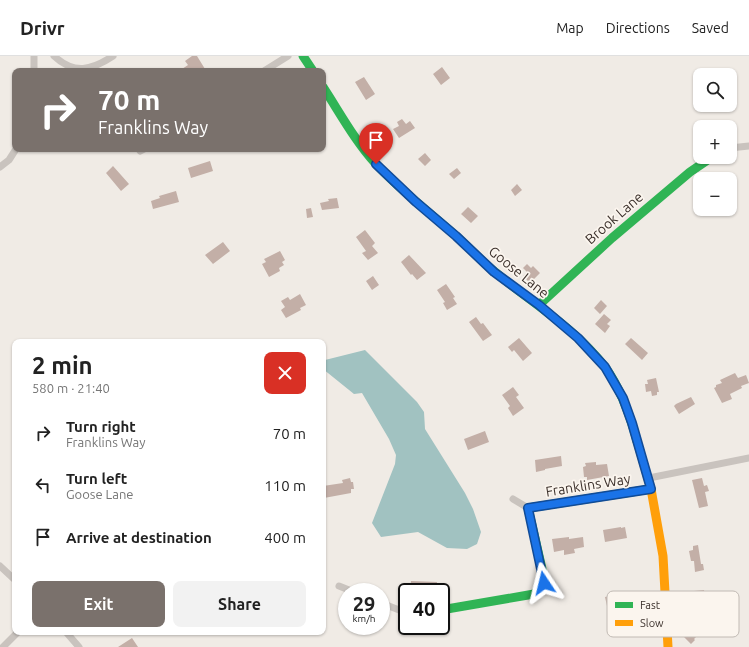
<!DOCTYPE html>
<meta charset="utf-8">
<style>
body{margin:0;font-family:Ubuntu,sans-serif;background:#f2f2f2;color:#222;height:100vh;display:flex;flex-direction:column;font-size:15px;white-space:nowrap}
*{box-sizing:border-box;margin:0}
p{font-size:13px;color:#767676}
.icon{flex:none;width:22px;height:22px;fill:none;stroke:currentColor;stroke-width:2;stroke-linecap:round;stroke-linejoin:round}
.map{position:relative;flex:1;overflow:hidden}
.drawer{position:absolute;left:12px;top:283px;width:314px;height:296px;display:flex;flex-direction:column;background:#fff;border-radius:8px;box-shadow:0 1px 3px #0004}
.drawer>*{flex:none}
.top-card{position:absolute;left:12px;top:12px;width:314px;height:84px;border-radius:8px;box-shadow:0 1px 3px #0004;background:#7a716c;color:#fff;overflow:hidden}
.tools{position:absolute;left:693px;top:12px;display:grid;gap:8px}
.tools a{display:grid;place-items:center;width:44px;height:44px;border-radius:8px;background:#fff;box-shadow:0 1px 3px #0004;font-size:20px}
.speed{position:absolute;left:338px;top:527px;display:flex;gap:8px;font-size:20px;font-weight:700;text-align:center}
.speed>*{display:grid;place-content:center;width:52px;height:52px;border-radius:50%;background:#fff;box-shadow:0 1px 3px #0004;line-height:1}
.speed small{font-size:10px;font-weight:400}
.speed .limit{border:2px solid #111;border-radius:6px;background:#fff;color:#111}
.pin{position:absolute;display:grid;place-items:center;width:34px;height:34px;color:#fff;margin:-41px -17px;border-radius:50% 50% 50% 0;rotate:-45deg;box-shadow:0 0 4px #0007}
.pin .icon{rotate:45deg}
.me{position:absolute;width:44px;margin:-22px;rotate:350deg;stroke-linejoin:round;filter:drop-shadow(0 0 3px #0008)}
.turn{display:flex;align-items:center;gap:14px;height:84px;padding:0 20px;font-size:18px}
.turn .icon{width:52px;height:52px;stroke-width:2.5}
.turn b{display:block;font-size:28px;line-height:34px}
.round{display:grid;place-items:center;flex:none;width:42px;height:42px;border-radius:8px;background:#f2f2f2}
.headline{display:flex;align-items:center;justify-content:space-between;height:68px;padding:0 20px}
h1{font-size:24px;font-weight:700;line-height:30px}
.button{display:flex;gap:8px;margin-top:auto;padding:8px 20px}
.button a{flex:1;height:46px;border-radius:8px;background:#7a716c;color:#fff;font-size:16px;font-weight:700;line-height:46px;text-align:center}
.button a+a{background:#f2f2f2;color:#222}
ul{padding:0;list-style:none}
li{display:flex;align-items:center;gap:12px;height:52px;padding:0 20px}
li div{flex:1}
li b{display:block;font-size:15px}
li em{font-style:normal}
header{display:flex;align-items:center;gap:24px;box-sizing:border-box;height:56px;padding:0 20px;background:#fff;border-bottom:1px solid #e0e0e0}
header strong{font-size:19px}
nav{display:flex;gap:22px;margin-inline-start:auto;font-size:14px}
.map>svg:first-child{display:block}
.water{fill:#a1c2c1}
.building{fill:#c3afa7}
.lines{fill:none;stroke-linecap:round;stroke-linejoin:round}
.street{stroke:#c9c3be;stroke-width:7}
.fast{stroke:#30b455;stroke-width:9}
.slow{stroke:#ff9f0a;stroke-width:9}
.route-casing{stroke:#114b97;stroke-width:10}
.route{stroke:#1a73e8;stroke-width:7}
.labels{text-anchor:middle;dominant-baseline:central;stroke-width:3.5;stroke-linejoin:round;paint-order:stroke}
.street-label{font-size:14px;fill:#3b302b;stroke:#fbf5ee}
.key{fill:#fbf5ee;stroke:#c1bab4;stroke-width:1}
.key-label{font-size:11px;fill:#3b302b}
</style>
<header>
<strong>Drivr</strong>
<nav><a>Map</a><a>Directions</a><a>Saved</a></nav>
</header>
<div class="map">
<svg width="749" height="591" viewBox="0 0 749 591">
<rect width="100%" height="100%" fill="#f0ebe5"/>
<path class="water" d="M365 294 417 346 424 356 425 373 465 437 473 453 481 476 477 488 467 493 447 492 418 476 381 481 372 467 395 408 396 399 389 383 362 337 354 338 323 313V305L325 304Z"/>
<path class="building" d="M192 0H197L205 13 202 15H179L188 9 185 5Z
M442 11 450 22 441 29 433 18Z
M364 21 375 38 366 44 355 26Z
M402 63 406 68 410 65 415 72 399 82 393 73 399 70 397 66Z
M425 97 431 104 425 110 418 103Z
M210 105 213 115 191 122 188 112Z
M113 110 129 128 121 135 106 117Z
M457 112 461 117 454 123 449 118Z
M517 128 522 134 515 140 511 134Z
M176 135 179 146 153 153 151 145 160 142 159 140Z
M337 142 339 152 322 154 320 147 329 145 328 143Z
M468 151 478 160 471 167 461 158Z
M311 152 313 161 307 162 306 153Z
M365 174 375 187 372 190 378 197 368 204 362 197 366 195 356 181Z
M223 186 230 195 213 208 205 199Z
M280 195 285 204 282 206 284 209 279 212 280 215 269 221 262 208 266 206 264 203Z
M409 199 426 217 417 224 412 218 411 219 401 206Z
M527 208 531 212 533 210 540 217 530 227 523 220 527 216 523 212Z
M373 220 379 229 372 234 366 225Z
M446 228 455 241 453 242 457 248 447 254 443 247 445 246 437 234Z
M300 238 306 249 300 252 301 254 286 262 281 254 285 251 281 245 288 241 290 244Z
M601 244 607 250 600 258 594 252Z
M604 258 611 264 607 268 610 270 605 277 595 268Z
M476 261 481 268 483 267 492 279 483 285 469 266Z
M519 282 532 297 523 305 514 294 512 296 508 291Z
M631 282 648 297 642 304 625 288Z
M735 317 738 322 746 319 749 327 741 330 742 332 730 338 732 343 722 347 714 332 716 331V329L722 327 720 324Z
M656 322 659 336H657V339L652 340 651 335 646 336 645 328H648L647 324Z
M513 331 519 339 516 341 524 352 513 360 508 352 510 350 502 339Z
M691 341 695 348 679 358 674 350 676 348Z
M485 375 489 386 468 394 464 383Z
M561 400 562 410 545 413V414L536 416 535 404Z
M596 406V409L607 408 609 420 587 424V421H584L583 411 586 410 585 407Z
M350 422 351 426H353L354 433H351V437L324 442 323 430 343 427 342 424Z
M702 422 704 430 707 429 709 435 705 436 708 450 699 452 692 424Z
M621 471V472L625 471 627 482 605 486 603 474Z
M569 481V483L583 481 584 491 574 493 575 497 564 499V494L554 496 552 483Z
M698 489 701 508H703L704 514 695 516 694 505H691L689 495 693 494V490Z
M411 525 437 526 436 536H410Z
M704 534 705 545 690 547 689 540 694 539V535Z
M615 539 618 557 609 559 605 541Z
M699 565 706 571 694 583 695 584 691 588 684 581Z
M132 582 138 591H118Z"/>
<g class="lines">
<path class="street" d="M54 0C74 19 92 14 113 0
M34 15V0
M264 15 288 0
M730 92 749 90
M140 95 144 93
M0 111 9 104 16 93
M649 422 749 402
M513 443 528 452
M0 510 15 524
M339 530 354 536
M381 547 407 557
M66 576 79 591
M3 591 18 576"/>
<path class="fast" d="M303 0 313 15
M323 31C340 57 355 85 376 108 400 134 429 156 455 179 469 191 481 205 495 216 532 247 575 272 605 311 621 333 630 359 637 385
M539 249 612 182 690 116 712 101
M441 554 534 538C542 532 544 527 543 517L528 452 651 433"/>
<path class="slow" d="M637 385 651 433 663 500 668 591"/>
</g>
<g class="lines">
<defs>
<path id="route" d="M376 108 416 146 456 180 494 216 539 249 578 282 605 311 623 342 632 367 651 433 528 452 544 527"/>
</defs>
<use href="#route" class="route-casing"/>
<use href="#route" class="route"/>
</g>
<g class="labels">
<g class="street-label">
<text transform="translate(614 162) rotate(-41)">Brook Lane</text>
<text transform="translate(519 216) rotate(39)">Goose Lane</text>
<text transform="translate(588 429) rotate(-9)">Franklins Way</text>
</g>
</g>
<rect x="607" y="535" width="132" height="46" rx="6" class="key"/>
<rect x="615" y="546" width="18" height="6" fill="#30b455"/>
<rect x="615" y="564" width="18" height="6" fill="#ff9f0a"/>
<g class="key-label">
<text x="640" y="553">Fast</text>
<text x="640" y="571">Slow</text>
</g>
</svg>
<div class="tools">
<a><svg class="icon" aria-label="search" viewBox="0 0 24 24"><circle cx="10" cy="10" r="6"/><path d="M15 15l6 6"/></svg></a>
<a>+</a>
<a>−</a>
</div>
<div class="speed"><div>29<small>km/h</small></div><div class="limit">40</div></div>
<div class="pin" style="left:376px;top:108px;background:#d93025"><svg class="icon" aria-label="arrive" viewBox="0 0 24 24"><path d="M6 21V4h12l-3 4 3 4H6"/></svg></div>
<svg class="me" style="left:544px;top:527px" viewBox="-20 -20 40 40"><path d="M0-17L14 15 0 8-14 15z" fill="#1a73e8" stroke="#fff" stroke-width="4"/></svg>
<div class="top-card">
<div class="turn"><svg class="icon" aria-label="right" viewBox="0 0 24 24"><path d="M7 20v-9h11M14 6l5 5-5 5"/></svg><div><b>70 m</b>Franklins Way</div></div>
</div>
<section class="drawer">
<div class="headline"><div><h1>2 min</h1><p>580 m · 21:40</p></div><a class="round" style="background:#d93025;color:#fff"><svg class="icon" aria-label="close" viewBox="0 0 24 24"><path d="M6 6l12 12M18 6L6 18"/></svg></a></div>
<ul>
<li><svg class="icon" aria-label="right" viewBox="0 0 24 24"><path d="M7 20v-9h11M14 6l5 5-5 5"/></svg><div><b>Turn right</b><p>Franklins Way</p></div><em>70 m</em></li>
<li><svg class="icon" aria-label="left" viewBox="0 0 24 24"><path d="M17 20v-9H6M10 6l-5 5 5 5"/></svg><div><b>Turn left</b><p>Goose Lane</p></div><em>110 m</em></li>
<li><svg class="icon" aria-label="arrive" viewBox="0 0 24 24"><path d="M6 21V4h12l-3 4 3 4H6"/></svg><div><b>Arrive at destination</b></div><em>400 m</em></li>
</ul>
<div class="button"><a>Exit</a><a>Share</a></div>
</section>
</div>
